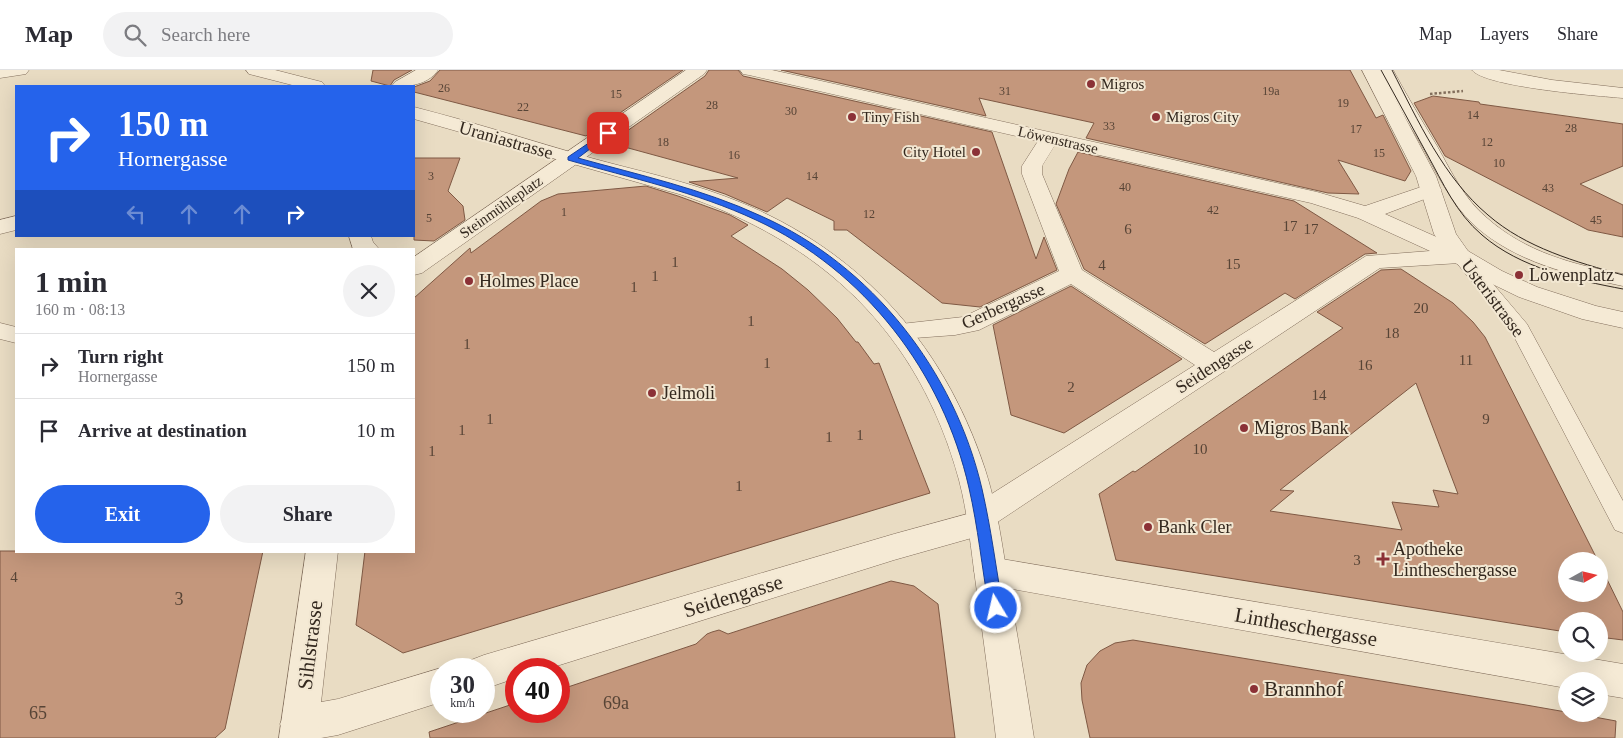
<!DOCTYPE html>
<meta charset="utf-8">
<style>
body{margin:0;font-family:"Times New Roman",serif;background:#f2f2f3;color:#2b2b33;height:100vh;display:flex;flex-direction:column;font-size:19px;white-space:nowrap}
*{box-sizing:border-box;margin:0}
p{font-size:16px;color:#7c7c81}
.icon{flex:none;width:28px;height:28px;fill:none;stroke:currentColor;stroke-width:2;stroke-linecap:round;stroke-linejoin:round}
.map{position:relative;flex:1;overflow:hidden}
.drawer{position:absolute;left:15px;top:178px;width:400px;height:305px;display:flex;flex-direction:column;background:#fff;border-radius:0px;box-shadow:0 5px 20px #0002}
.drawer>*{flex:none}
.guide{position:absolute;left:15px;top:15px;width:400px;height:152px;border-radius:0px;box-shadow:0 5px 20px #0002;background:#2563eb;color:#fff;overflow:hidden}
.needle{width:32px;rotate:82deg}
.fabs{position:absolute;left:1558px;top:482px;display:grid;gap:10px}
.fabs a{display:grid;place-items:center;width:50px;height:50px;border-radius:50%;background:#fff;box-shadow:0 5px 20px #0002;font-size:25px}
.speed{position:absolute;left:430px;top:588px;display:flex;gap:10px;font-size:25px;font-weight:700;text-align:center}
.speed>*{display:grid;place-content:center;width:65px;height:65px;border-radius:50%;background:#fff;box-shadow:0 5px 20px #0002;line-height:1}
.speed small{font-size:12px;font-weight:400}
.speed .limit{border:8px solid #d22;background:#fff;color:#111}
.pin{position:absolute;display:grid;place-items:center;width:42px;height:42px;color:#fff;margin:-21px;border-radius:10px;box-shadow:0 2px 8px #0006}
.me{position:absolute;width:55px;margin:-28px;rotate:351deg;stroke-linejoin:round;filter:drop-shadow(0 0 4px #0008)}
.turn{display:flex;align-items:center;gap:18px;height:105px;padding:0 20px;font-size:22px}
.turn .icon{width:65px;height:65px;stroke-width:2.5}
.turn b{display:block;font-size:35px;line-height:42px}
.lanes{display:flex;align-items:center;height:48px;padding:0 20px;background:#0003;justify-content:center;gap:25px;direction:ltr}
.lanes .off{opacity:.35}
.round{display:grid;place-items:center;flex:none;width:52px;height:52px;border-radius:26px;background:#f2f2f3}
.head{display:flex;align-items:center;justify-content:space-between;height:85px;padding:0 20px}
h1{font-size:30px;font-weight:700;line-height:38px}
.primary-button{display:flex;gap:10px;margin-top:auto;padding:10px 20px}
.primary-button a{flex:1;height:58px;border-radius:30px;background:#2563eb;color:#fff;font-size:20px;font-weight:700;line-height:58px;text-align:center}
.primary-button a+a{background:#f2f2f3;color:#2b2b33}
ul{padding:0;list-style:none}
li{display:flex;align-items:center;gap:15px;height:65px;padding:0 20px;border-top:1px solid #e1e1e2}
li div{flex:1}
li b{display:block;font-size:19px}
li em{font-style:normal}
header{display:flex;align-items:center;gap:30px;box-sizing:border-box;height:70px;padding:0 25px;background:#fff;border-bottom:1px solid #e1e1e2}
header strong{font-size:24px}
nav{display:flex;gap:28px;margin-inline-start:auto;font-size:18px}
.search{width:350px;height:45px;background:#f2f2f3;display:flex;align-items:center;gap:12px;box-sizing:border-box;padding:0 18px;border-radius:28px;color:#7c7c81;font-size:19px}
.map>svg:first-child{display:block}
.building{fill:#c4977c;stroke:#7f5944;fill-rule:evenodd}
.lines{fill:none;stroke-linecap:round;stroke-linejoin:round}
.service-casing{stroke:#826e5c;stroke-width:1}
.pedestrian-casing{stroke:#826e5c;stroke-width:1}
.minor-casing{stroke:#826e5c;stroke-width:1}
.tertiary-casing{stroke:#826e5c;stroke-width:1}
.path{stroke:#826e5c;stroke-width:2.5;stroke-dasharray:2.5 2;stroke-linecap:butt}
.service{fill:#f5ead5;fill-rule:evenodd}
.pedestrian{fill:#f5ead5;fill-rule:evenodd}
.minor{fill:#f5ead5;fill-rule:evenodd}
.tertiary{fill:#f5ead5;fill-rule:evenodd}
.tram{stroke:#33281e;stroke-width:1}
.route{fill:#2563eb;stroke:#184099}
.poi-dot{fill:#8b3136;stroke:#f2e7d2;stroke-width:2}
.labels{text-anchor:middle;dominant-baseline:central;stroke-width:4;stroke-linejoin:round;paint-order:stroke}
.far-number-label{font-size:12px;fill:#574436}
.far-poi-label{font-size:15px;fill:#33281e;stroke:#f2e7d2;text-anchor:start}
.far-street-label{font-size:15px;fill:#33281e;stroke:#f2e7d2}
.number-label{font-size:15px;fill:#574436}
.street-label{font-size:18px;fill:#33281e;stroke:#f2e7d2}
.poi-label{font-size:18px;fill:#33281e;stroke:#f2e7d2;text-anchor:start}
.near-number-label{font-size:18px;fill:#574436}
.near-street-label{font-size:21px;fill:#33281e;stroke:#f2e7d2}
.near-poi-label{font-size:21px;fill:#33281e;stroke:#f2e7d2;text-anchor:start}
</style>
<header>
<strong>Map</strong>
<div class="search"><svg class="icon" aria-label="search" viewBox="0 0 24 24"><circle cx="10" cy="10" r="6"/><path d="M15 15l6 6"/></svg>Search here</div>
<nav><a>Map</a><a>Layers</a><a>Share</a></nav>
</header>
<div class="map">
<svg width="1623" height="668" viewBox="0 0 1623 668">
<rect width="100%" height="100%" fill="#e9dcc3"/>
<path class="building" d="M373 0H412L394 10 390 16 371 11Z
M440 0H683L586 66 414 22V17L430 11Z
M709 0H738L743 6 992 62 1036 189 1044 167 1057 200 980 237 942 233 847 160H834V151L787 128 767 142 725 124 689 112 738 108 610 73 705 6Z
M781 0H1350L1376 48 1383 45 1411 101 1405 111 1338 90 1359 124 1328 123 1086 68 1094 53 979 28 986 46Z
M1433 26 1479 32 1480 34 1623 54V96L1580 114 1623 135V167L1588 160 1445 86 1414 33Z
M1078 82 1294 131 1377 183 1365 184 1295 229 1285 223 1205 274 1084 199 1056 134 1069 99Z
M414 88H460L448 121 463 136 465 150 434 171 414 170Z
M646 116 678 126 730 145 748 155 731 166 782 199 808 220 837 248 856 272H858L874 294 879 293 930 423 403 583 356 555 365 481H414V228L470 178 471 183 541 131 558 124Z
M1401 199 1453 233 1473 252 1485 267 1598 491H1566V524H1599V493L1623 542V570L1599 567V551H1566V562L1116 490 1099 424 1133 401 1135 402 1343 258 1317 242 1381 200ZM1416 313 1458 424 1433 420 1439 437 1392 432 1402 460 1270 441 1294 421 1280 420Z
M1071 216 1182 289 1064 363 1011 345 993 255Z
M0 481H263L225 659 215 668H0Z
M891 511 914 516 938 534 955 668H430L429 662 516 633V641H559V620L696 574 707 564 712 562 719 560 728 564Z
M1133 570 1526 635 1566 642V644H1578L1616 651 1615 668H1090L1082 630 1081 613 1087 595 1100 581 1115 573Z"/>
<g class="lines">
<defs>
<path id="service" d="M1379 0H1393C1407 26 1422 51 1437 76 1451 101 1464 129 1487 148 1525 182 1574 195 1623 204V216C1570 205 1515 192 1474 155 1451 133 1437 104 1422 76 1407 51 1393 26 1379 0Z
M1460 181 1466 182 1527 254 1623 431V463L1615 460 1509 257 1451 186 1454 182Z"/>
<path id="pedestrian" d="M982 440 993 444 998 453 993 462 894 490 547 599H516V608L484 619V599H468L471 590 484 585 894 464Z
M990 487 1623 594V628L1599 624V611H1566V618L990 515 978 511 974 501 978 491Z
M441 598 443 599H441V632L338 665 321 668H289L286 667 280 654 286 641 299 636 338 629Z"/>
<path id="minor" d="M416 0H438C428 15 408 17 392 16L395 12Z
M686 0H707L704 4 422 203 414 205V187Z
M740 0H772L1317 122 1365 136 1424 116 1431 114 1438 116 1442 120 1438 124 1385 144 1468 181 1472 186 1468 191 1460 193 1380 198 993 455 982 458 971 455 967 446 971 437 1195 295 1071 214 979 260 955 265 901 269 892 267 888 261 892 255 963 247 1059 201 1022 104V96L1038 71 749 5 743 4ZM1055 75 1311 133 1358 148 1430 181 1366 186 1214 282 1082 200 1042 104V96Z
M16 146V160L0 164V150Z
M349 166H371L373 172 379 179H353Z"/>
<path id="tertiary" d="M0 0H29L26 4 0 8Z
M246 0H275L322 12 325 16H296L249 4Z
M1362 0H1380L1436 106 1456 164 1468 181 1502 201 1537 217 1596 236 1623 242V258L1582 249 1519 227 1486 211 1452 191 1434 164 1416 106Z
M1472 0H1499L1552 10 1623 18V28C1598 26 1484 17 1472 0Z
M414 37C473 52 532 71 591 88 635 100 681 110 724 126 854 174 942 269 985 399 997 436 1002 474 1008 511 1017 563 1026 616 1034 668H996C990 617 983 566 976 515 971 480 968 444 959 410 919 263 822 171 679 124L414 49Z
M0 253 16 257V273L0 269Z
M306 481H338L317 668H279Z"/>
</defs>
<use href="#service" class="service-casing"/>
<use href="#pedestrian" class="pedestrian-casing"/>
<use href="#minor" class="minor-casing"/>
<use href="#tertiary" class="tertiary-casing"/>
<path class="path" d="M1430 24 1463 21"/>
<use href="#service" class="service"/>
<use href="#pedestrian" class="pedestrian"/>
<use href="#minor" class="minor"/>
<use href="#tertiary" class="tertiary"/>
<path class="tram" d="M1381 0C1396 28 1412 56 1427 84 1443 113 1456 143 1482 165 1520 198 1575 210 1623 219
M1392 0C1418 51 1444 108 1488 145 1526 178 1576 192 1623 205"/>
</g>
<path class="route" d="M605 62 611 63 578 88C639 105 703 119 761 146 872 195 955 302 982 419 991 458 996 498 1003 538L1001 542 996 544 991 542 989 538C982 498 978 457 969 418 943 302 864 200 756 150 696 122 631 108 568 90V87Z"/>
<g class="poi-dot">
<circle cx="1091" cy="14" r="5"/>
<circle cx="852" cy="47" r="5"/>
<circle cx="1156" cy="47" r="5"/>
<circle cx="976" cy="82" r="5"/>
<circle cx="1519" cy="205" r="5"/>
<circle cx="469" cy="211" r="5"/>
<circle cx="652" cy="323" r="5"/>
<circle cx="1244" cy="358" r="5"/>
<circle cx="1148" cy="457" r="5"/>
<path d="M1380.5 481.5h5v5h5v5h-5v5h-5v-5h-5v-5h5z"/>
<circle cx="1254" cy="619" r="5"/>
</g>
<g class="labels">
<g class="far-number-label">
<text x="444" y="18">26</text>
<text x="1005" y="21">31</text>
<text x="1271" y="21">19a</text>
<text x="616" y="24">15</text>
<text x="1343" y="33">19</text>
<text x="712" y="35">28</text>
<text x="523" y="37">22</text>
<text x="791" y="41">30</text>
<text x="1473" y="45">14</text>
<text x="1109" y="56">33</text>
<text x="1571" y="58">28</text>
<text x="1356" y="59">17</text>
<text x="663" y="72">18</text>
<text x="1487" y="72">12</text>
<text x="1379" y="83">15</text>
<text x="734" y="85">16</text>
<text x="1499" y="93">10</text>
<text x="431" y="106">3</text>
<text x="812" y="106">14</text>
<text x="1125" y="117">40</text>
<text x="1548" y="118">43</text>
<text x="1213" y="140">42</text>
<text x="564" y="142">1</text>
<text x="869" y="144">12</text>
<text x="429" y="148">5</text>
<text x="1596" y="150">45</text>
</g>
<g class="far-poi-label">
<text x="1101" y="14">Migros</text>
<text x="862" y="47">Tiny Fish</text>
<text x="1166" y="47">Migros City</text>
<text x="966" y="82" text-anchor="end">City Hotel</text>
</g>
<g class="far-street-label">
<text transform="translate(1058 70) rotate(13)">Löwenstrasse</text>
<text transform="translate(501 137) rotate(-35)">Steinmühleplatz</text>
</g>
<g class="number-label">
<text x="1290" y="156">17</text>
<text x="1128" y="159">6</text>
<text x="1311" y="159">17</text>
<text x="675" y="192">1</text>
<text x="1233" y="194">15</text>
<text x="1102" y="195">4</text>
<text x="655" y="206">1</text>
<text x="634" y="217">1</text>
<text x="1421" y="238">20</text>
<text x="751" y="251">1</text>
<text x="1392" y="263">18</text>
<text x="467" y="274">1</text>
<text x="1466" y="290">11</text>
<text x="767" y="293">1</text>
<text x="1365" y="295">16</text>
<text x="1071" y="317">2</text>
<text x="1319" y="325">14</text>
<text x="490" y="349">1</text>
<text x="1486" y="349">9</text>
<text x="462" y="360">1</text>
<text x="860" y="365">1</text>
<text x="829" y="367">1</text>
<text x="1200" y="379">10</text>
<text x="432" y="381">1</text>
<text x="739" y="416">1</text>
<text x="1357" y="490">3</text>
<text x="14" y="507">4</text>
</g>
<g class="street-label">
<text transform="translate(506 70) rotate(16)">Uraniastrasse</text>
<text transform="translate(1493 228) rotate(53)">Usteristrasse</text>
<text transform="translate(1003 236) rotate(-24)">Gerbergasse</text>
<text transform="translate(1214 295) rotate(-33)">Seidengasse</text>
</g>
<g class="poi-label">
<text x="1529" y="205">Löwenplatz</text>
<text x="479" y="211">Holmes Place</text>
<text x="662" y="323">Jelmoli</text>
<text x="1254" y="358">Migros Bank</text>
<text x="1158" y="457">Bank Cler</text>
<text x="1393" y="479">Apotheke<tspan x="1393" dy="21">Lintheschergasse</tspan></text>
</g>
<g class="near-number-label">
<text x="179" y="529">3</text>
<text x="616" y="633">69a</text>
<text x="38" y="643">65</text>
</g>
<g class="near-street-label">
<text transform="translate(733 526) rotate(-17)">Seidengasse</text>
<text transform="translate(1306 557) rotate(10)">Lintheschergasse</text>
<text transform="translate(310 575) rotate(-83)">Sihlstrasse</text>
</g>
<g class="near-poi-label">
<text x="1264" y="619">Brannhof</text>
</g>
</g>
</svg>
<div class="fabs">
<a><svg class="needle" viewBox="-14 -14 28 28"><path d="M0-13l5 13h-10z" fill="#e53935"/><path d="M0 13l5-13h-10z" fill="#7c7c81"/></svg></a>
<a><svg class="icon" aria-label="search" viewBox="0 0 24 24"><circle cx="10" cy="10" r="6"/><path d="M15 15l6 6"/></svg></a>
<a><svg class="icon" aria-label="layers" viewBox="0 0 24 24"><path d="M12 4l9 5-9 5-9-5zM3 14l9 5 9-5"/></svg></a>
</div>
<div class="speed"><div>30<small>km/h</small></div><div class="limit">40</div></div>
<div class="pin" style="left:608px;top:63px;background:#d93025"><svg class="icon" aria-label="arrive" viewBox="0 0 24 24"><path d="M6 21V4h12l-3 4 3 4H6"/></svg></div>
<svg class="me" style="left:996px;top:538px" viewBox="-20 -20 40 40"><circle r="17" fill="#2563eb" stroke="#fff" stroke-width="3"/><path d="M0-11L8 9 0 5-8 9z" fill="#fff"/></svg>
<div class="guide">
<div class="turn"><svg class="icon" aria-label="right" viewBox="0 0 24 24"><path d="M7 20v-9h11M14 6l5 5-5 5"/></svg><div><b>150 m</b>Hornergasse</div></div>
<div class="lanes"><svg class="icon off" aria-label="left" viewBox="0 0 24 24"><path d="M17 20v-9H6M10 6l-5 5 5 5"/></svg><svg class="icon off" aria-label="ahead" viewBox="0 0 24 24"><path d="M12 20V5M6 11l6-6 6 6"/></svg><svg class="icon off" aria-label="ahead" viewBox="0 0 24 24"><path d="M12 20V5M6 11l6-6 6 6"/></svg><svg class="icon" aria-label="right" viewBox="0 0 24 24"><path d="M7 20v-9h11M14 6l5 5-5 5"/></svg></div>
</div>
<section class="drawer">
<div class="head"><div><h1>1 min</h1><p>160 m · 08:13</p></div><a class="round"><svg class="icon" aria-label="close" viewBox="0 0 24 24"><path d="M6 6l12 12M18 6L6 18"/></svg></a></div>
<ul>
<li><svg class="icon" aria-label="right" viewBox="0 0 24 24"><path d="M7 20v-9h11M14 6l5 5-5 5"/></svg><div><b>Turn right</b><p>Hornergasse</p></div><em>150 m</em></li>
<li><svg class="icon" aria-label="arrive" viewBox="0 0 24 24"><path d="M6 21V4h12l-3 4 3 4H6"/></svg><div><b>Arrive at destination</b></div><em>10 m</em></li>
</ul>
<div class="primary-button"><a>Exit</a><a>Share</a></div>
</section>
</div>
